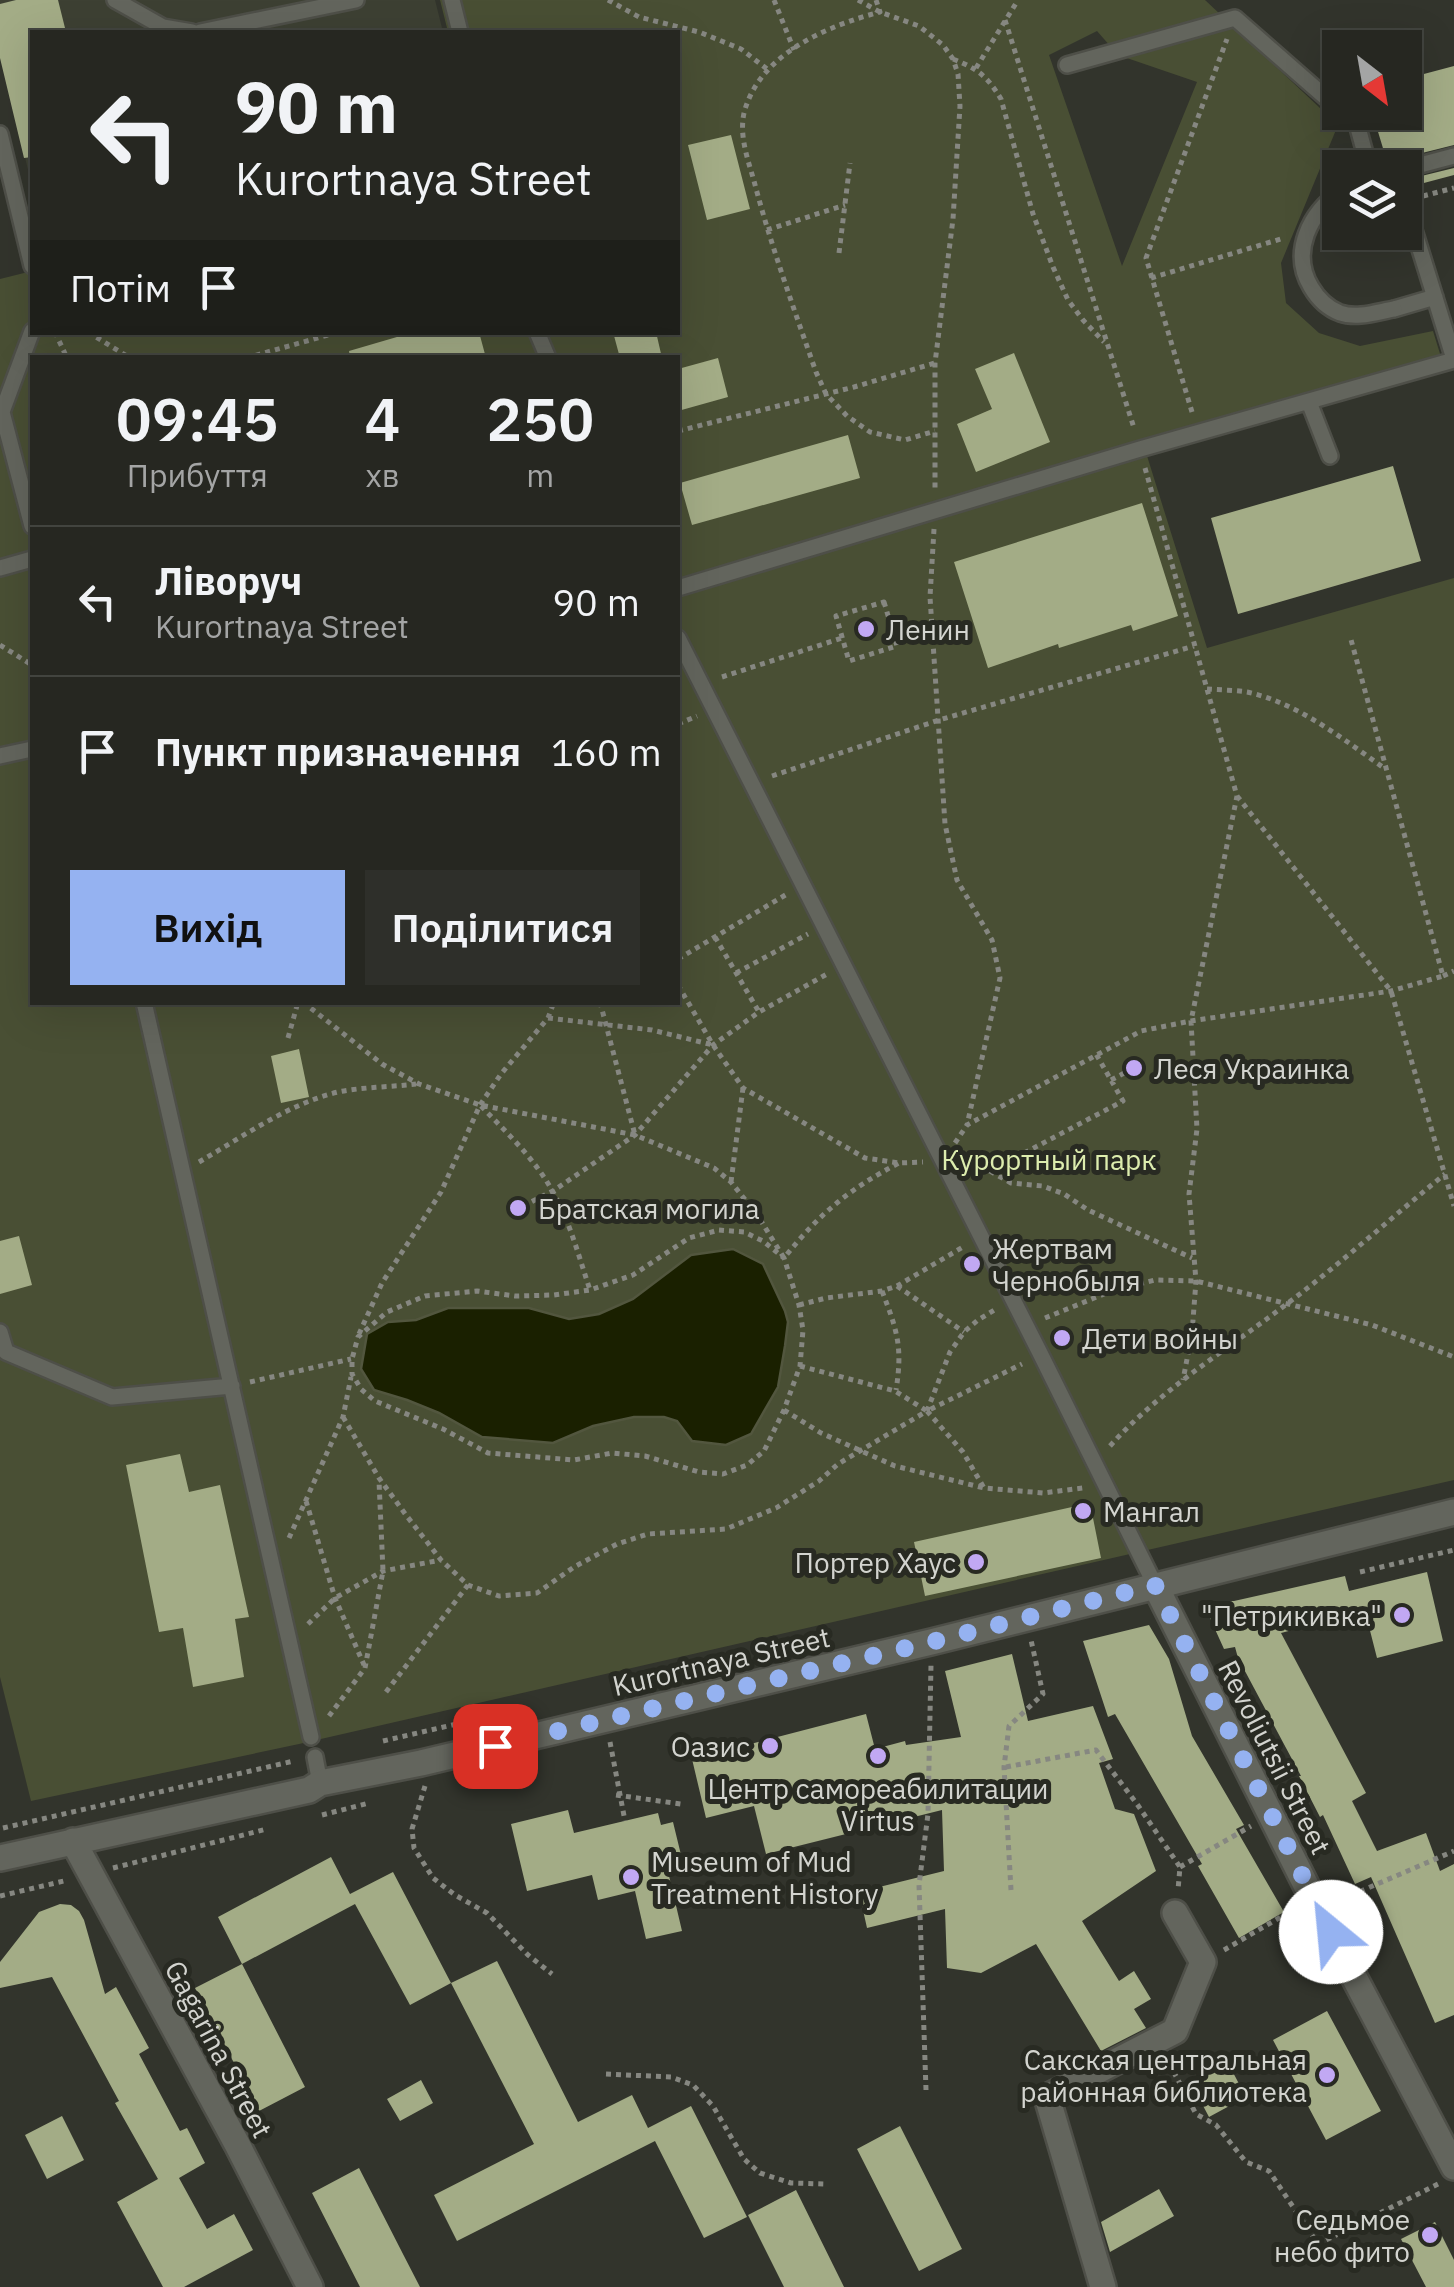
<!DOCTYPE html>
<html lang="uk">
<meta charset="utf-8">
<style>
body{margin:0;font-family:"IBM Plex Sans",sans-serif;background:#2e2f2a;color:#f1f3f6;height:100vh;display:flex;flex-direction:column;font-size:38px;white-space:nowrap}
*{box-sizing:border-box;margin:0}
p{font-size:32px;color:#a4a5a5}
.icon{flex:none;width:55px;height:55px;fill:none;stroke:currentColor;stroke-width:2;stroke-linecap:round;stroke-linejoin:round}
.map{position:relative;flex:1;overflow:hidden}
.panel{position:absolute;left:30px;top:355px;width:650px;height:650px;display:flex;flex-direction:column;background:#262721;border-radius:0px;box-shadow:0 10px 40px #0002,0 0 0 2px #42443f}
.panel>*{flex:none}
.top-card{position:absolute;left:30px;top:30px;width:650px;height:305px;border-radius:0px;box-shadow:0 10px 40px #0002,0 0 0 2px #42443f;background:#262721;color:#f1f3f6;overflow:hidden}
.needle{width:65px;rotate:149deg}
.controls{position:absolute;left:1322px;top:30px;display:grid;gap:20px}
.controls a{display:grid;place-items:center;width:100px;height:100px;border-radius:0px;background:#262721;box-shadow:0 10px 40px #0002,0 0 0 2px #42443f;font-size:50px}
.pin{position:absolute;display:grid;place-items:center;width:85px;height:85px;color:#fff;margin:-42px;border-radius:20px;box-shadow:0 5px 15px #0006}
.me{position:absolute;width:110px;margin:-55px;rotate:332deg;stroke-linejoin:round;filter:drop-shadow(0 0 8px #0008)}
.turn{display:flex;align-items:center;gap:35px;height:210px;padding:0 40px;font-size:45px}
.turn .icon{width:130px;height:130px;stroke-width:2.5}
.turn b{display:block;font-size:70px;line-height:85px}
.then{display:flex;align-items:center;height:95px;padding:0 40px;background:#0003;gap:20px;font-size:38px}
.eta{display:flex;justify-content:space-evenly;align-items:center;height:170px;text-align:center}
.eta b{font-size:60px;font-weight:600;line-height:70px}
.button{display:flex;gap:20px;margin-top:auto;padding:20px 40px}
.button a{flex:1;height:115px;border-radius:0px;background:#95b2f1;color:#111;font-size:40px;font-weight:600;line-height:115px;text-align:center}
.button a+a{background:#2e2f2a;color:#f1f3f6}
ul{padding:0;list-style:none}
li{display:flex;align-items:center;gap:30px;height:150px;padding:0 40px;border-top:2px solid #42443f}
li div{flex:1}
li b{display:block;font-size:38px}
li em{font-style:normal}
.map>svg:first-child{display:block}
.built{fill:#3d4033}
.green{fill:#494f34;fill-rule:evenodd}
.water{fill:#1a2000;stroke:#52563e;stroke-width:2.5}
.building{fill:#a3ac86}
.lines{fill:none;stroke-linecap:round;stroke-linejoin:round}
.lane-casing{stroke:#4e4f48;stroke-width:20}
.street-casing{stroke:#4e4f48;stroke-width:30}
.path{stroke:#868781;stroke-width:5;stroke-dasharray:5 5;stroke-linecap:butt}
.lane{stroke:#63655d;stroke-width:15}
.street{stroke:#63655d;stroke-width:25}
.lane-bridge-casing{stroke:#4e4f48;stroke-width:20;stroke-linecap:butt}
.lane-bridge{stroke:#63655d;stroke-width:15}
.route{stroke:#95b2f1;stroke-width:18;stroke-dasharray:0 32.4}
.poi-dot{fill:#c1a8f3;stroke:#282a22;stroke-width:4}
.labels{text-anchor:middle;dominant-baseline:central;stroke-width:10;stroke-linejoin:round;paint-order:stroke}
.poi-label{font-size:28px;fill:#d3d4cf;stroke:#282a22;text-anchor:start}
.park-label{font-size:28px;fill:#ddedae;stroke:#282a22}
.street-label{font-size:28px;fill:#d3d4cf;stroke:#282a22}
</style>
<div class="map">
<svg width="1454" height="2287" viewBox="0 0 1454 2287">
<rect width="100%" height="100%" fill="#32342c"/>
<path class="built" d="M0 0H435L443 32H32V186L0 56Z"/>
<path class="green" d="M440 0H1205L1338 125 1281 263 1286 303 1319 333 1360 346 1433 331 1441 357 1143 443 1207 648 1454 578V1480L299 1744 31 1801 0 1677V279L32 271V332H678V32H448ZM1097 31 1118 55 1197 82 1122 266 1049 55ZM32 358H678V1002H32Z"/>
<path class="water" d="M733 1249 763 1264 785 1311 788 1322 785 1346 778 1387 751 1434 726 1445 692 1441 677 1421 664 1417H634L593 1426 553 1443 482 1437 439 1413 407 1400 374 1390 361 1369 367 1334 388 1322 416 1320 448 1308H529L569 1319 599 1314 633 1299 691 1255Z"/>
<path class="building" d="M16 0H58L66 32H32V157L24 158 0 58V4Z
M1454 66V145L1402 158 1396 162 1394 168H1389L1372 112H1405V79Z
M731 135 750 209 707 220 688 145Z
M1454 168V175L1405 188V180Z
M414 332H479L486 358H350L349 351Z
M613 332H656L662 358H620Z
M1014 353 1050 442 976 472 957 424 992 409 975 369Z
M718 358 728 397 678 411V369Z
M848 435 860 478 692 525 680 483Z
M1393 466 1421 561 1238 614 1211 518Z
M1142 503 1178 616 1133 631 1131 625 1059 648 1058 644 988 668 954 562Z
M299 1049 309 1097 281 1103 271 1056Z
M19 1236 32 1285 0 1294V1241Z
M180 1454 189 1492 220 1485 249 1617 235 1619 244 1677 193 1687 183 1628 159 1632 126 1465Z
M1090 1503 1101 1558 925 1596 914 1542Z
M1427 1572 1443 1641 1377 1658 1365 1611 1281 1633 1366 1793 1352 1801 1377 1851 1426 1833 1440 1871 1454 1864V2015L1435 2023 1371 1877 1355 1884 1323 1815 1320 1817 1299 1776H1301L1238 1658 1235 1647 1224 1649 1209 1616 1215 1613 1217 1607 1224 1601H1234L1345 1576 1349 1591Z
M1149 1625 1169 1659 1192 1736 1244 1825 1236 1829 1284 1912 1239 1938 1198 1866 1202 1864 1115 1714 1108 1717 1083 1641Z
M1012 1654 1028 1721 1093 1706 1113 1759 1099 1763 1115 1809 1134 1814 1156 1871 1082 1921 1119 1981 1134 1971 1151 1999 1134 2009 1146 2028 1101 2051 1036 1944 981 1973 947 1968 945 1909 867 1928 859 1892 944 1871 942 1810 766 1854 754 1806 706 1818 692 1759 866 1714 875 1749 905 1741 906 1745 961 1737 945 1671Z
M568 1810 574 1833 658 1813 661 1825 673 1822 682 1859 666 1863 682 1931 646 1939 635 1891 598 1900 592 1875 527 1891 511 1824Z
M331 1857 350 1894 393 1872 451 1983 410 2005 355 1904 242 1964 218 1917Z
M60 1904 71 1905 79 1911 84 1920 105 1994 116 1987 149 2048 139 2054 180 2131 187 2128 205 2163 179 2178 207 2229 234 2214 253 2250 184 2287H163L117 2202 158 2179 115 2103 119 2101 52 1977 0 1988V1962L39 1912Z
M497 1961 578 2122 632 2095 648 2128 691 2106 747 2217 704 2238 655 2141 457 2241 434 2195 534 2144 451 1983Z
M242 1964 305 2087 259 2111 195 1988Z
M1327 2011 1381 2111 1326 2140 1273 2040Z
M1228 2063 1246 2097 1209 2117 1191 2083Z
M421 2080 433 2103 400 2121 387 2099Z
M62 2116 84 2160 47 2179 25 2135Z
M900 2126 962 2249 919 2271 857 2149Z
M359 2168 404 2256 420 2287H360L312 2193Z
M1159 2189 1174 2216 1110 2252 1101 2222Z
M796 2190 844 2287H784L748 2215Z
M1435 2222 1454 2260V2287H1426L1401 2239Z"/>
<g class="lines">
<defs>
<path id="lane" d="M115 0 163 27 192 32
M452 0 460 32
M200 32 356 0
M1067 65 1235 18 1340 110
M1343 112 1357 124 1369 168
M0 134 32 266
M1405 169 1454 156
M1405 201 1454 359
M1394 309 1435 297
M32 331 2 412 32 526
M537 332 548 358
M1309 402 1330 456
M0 568 32 559
M678 588 1140 449 1454 360
M678 638 1040 1353 1155 1585
M0 756 32 749
M144 1002 311 1737
M0 1332 6 1352 112 1397 232 1386
M315 1757 320 1783"/>
<path id="street" d="M1155 1585 1313 1899 1454 2167
M73 1841 237 2144 310 2287
M0 1858 309 1790 320 1783 421 1763 931 1642 1454 1512
M1103 2287 1047 2097 1175 2031 1203 1962 1175 1913"/>
</defs>
<use href="#lane" class="lane-casing"/>
<use href="#street" class="street-casing"/>
<path class="path" d="M608 0 639 17 699 32 741 49 767 69
M774 0 794 50
M858 0 880 12 919 26 943 45 953 59 958 74 960 106 953 219 935 363V488
M876 0 880 12C827 26 759 54 744 113 739 136 748 160 754 181 771 246 794 309 816 372L826 394 847 416 870 432 905 440 935 431
M1005 20 1134 428
M953 59C978 69 987 76 1001 99L1033 214 1053 267 1068 300 1083 320 1104 342
M976 68 1018 0
M1423 196 1454 188
M767 230 845 205
M839 253 850 163
M1151 278 1284 238
M55 332 67 358
M88 332 130 358
M246 358 339 332
M1192 412 1146 258 1227 39
M678 431 854 387 935 363
M1145 468 1237 796 1191 1021 1197 1129 1189 1194 1196 1281 1192 1333 1183 1380
M934 529 930 597 945 824 957 880 992 940 1000 978 967 1125
M884 602 897 646 849 661 836 616Z
M0 645 32 665
M722 677 842 638
M1207 689C1220 690 1234 690 1247 692 1298 703 1343 739 1384 768
M678 724 697 716
M772 776 939 720 1194 646
M1237 796 1391 991 1454 1206
M715 937 759 1012
M678 959 787 894
M736 973 808 934
M1443 976 1454 971
M678 985 713 1045 743 1088 865 1158 899 1163 923 1162
M303 1002 382 1064 419 1084 480 1105 635 1135 714 1168 731 1182 758 1216 784 1258C819 1214 849 1189 899 1163
M600 1002 635 1135
M548 1018 652 1030 713 1045
M288 1038 298 1002
M1111 1080 1130 1070
M481 1106C507 1133 535 1159 553 1192 570 1222 579 1257 590 1290
M955 1143 967 1125 1141 1031 1191 1021 1391 991 1443 976 1350 636
M199 1162C244 1136 288 1104 338 1092 363 1087 391 1087 416 1084
M969 1167 990 1171 1123 1101 1096 1054
M990 1171 1011 1183 1043 1186 1064 1194 1088 1210 1192 1258
M731 1182 743 1088
M523 1206 553 1191 635 1135 713 1045 759 1012 827 974
M719 1230 744 1232 763 1241 784 1258 799 1305 803 1330 800 1366 784 1410 764 1451 747 1465 723 1474 699 1472 645 1456 612 1453 574 1460 488 1453 443 1429 375 1401 361 1389 352 1374V1359L358 1337 387 1312 425 1296 477 1291 515 1296 554 1295 590 1290 633 1275 689 1238Z
M897 1286 964 1332
M882 1291C897 1330 903 1347 896 1390
M799 1305 826 1298 882 1291 897 1286 963 1247
M1045 1318 1109 1292 1155 1280 1196 1281 1372 1325 1454 1357
M359 1334 382 1283 441 1192 480 1105 501 1074 548 1018 554 1002
M800 1366 895 1391 927 1411 1022 1364
M250 1382 351 1359
M784 1410 821 1433 895 1466 984 1488 1043 1493 1083 1488
M927 1411 963 1452 984 1488
M343 1417 379 1478 406 1515 441 1560 468 1585 499 1596 537 1593 574 1567 617 1544 648 1534 726 1529 776 1508 819 1481 838 1464 927 1411 950 1352 964 1332 978 1320 996 1309
M1110 1446C1159 1391 1225 1351 1284 1306 1339 1265 1391 1218 1445 1174
M306 1501 335 1598 364 1665
M289 1538 343 1417 351 1377
M1360 1572 1454 1550
M308 1624 335 1598 383 1571 441 1560
M386 1692 468 1585
M329 1716 365 1668 383 1571 379 1481
M383 1741 504 1713
M610 1742 625 1821
M1006 1767 1096 1750 1137 1804 1180 1867 1178 1890
M425 1786 412 1829 414 1848 433 1878 455 1895 487 1913 528 1955 552 1974
M616 1795 681 1804
M322 1815 369 1803
M3 1828 294 1761
M1180 1867 1251 1826
M113 1868 267 1829
M1011 1890 1004 1767 1009 1726 1043 1694 1031 1640
M1340 1894 1361 1891 1454 1851
M0 1896 64 1881
M1224 1950 1293 1910
M1169 2063 1196 2114 1216 2125 1246 2162 1269 2171 1318 2244 1438 2184
M606 2074 671 2077 693 2085 713 2106 744 2159 760 2173 791 2183 824 2184
M926 2090 919 1885 928 1814 931 1665"/>
<use href="#lane" class="lane"/>
<use href="#street" class="street"/>
<defs>
<path id="lane-bridge" d="M1340 192C1310 213 1290 252 1311 287 1318 299 1327 308 1340 313 1357 319 1377 312 1394 309"/>
</defs>
<use href="#lane-bridge" class="lane-bridge-casing"/>
<use href="#lane-bridge" class="lane-bridge"/>
</g>
<g class="lines">
<path class="route" d="M495 1746 931 1642 1155 1585 1331 1932"/>
</g>
<g class="poi-dot">
<circle cx="866" cy="629" r="10"/>
<circle cx="1134" cy="1068" r="10"/>
<circle cx="518" cy="1208" r="10"/>
<circle cx="972" cy="1264" r="10"/>
<circle cx="1062" cy="1338" r="10"/>
<circle cx="1083" cy="1511" r="10"/>
<circle cx="976" cy="1562" r="10"/>
<circle cx="1402" cy="1615" r="10"/>
<circle cx="770" cy="1746" r="10"/>
<circle cx="878" cy="1756" r="10"/>
<circle cx="631" cy="1877" r="10"/>
<circle cx="1327" cy="2075" r="10"/>
<circle cx="1430" cy="2235" r="10"/>
</g>
<g class="labels">
<g class="poi-label">
<text x="886" y="629">Ленин</text>
<text x="1154" y="1068">Леся Украинка</text>
<text x="538" y="1208">Братская могила</text>
<text x="992" y="1248">Жертвам<tspan x="992" dy="32">Чернобыля</tspan></text>
<text x="1082" y="1338">Дети войны</text>
<text x="1103" y="1511">Мангал</text>
<text x="956" y="1562" text-anchor="end">Портер Хаус</text>
<text x="1382" y="1615" text-anchor="end">"Петрикивка"</text>
<text x="750" y="1746" text-anchor="end">Оазис</text>
<text x="878" y="1788" text-anchor="middle">Центр самореабилитации<tspan x="878" dy="32">Virtus</tspan></text>
<text x="651" y="1861">Museum of Mud<tspan x="651" dy="32">Treatment History</tspan></text>
<text x="1307" y="2059" text-anchor="end">Сакская центральная<tspan x="1307" dy="32">районная библиотека</tspan></text>
<text x="1410" y="2219" text-anchor="end">Седьмое<tspan x="1410" dy="32">небо фито</tspan></text>
</g>
<g class="park-label">
<text x="1049" y="1159">Курортный парк</text>
</g>
<g class="street-label">
<text transform="translate(721 1661) rotate(-13)">Kurortnaya Street</text>
<text transform="translate(1275 1757) rotate(63)">Revoliutsii Street</text>
<text transform="translate(219 2049) rotate(62)">Gagarina Street</text>
</g>
</g>
</svg>
<div class="controls">
<a><svg class="needle" viewBox="-14 -14 28 28"><path d="M0-13l5 13h-10z" fill="#e53935"/><path d="M0 13l5-13h-10z" fill="#a4a5a5"/></svg></a>
<a><svg class="icon" aria-label="layers" viewBox="0 0 24 24"><path d="M12 4l9 5-9 5-9-5zM3 14l9 5 9-5"/></svg></a>
</div>
<div class="pin" style="left:495px;top:1746px;background:#d93025"><svg class="icon" aria-label="arrive" viewBox="0 0 24 24"><path d="M6 21V4h12l-3 4 3 4H6"/></svg></div>
<svg class="me" style="left:1331px;top:1932px" viewBox="-20 -20 40 40"><circle r="19" fill="#fff"/><path d="M0-13L10 11 0 6-10 11z" fill="#95b2f1"/></svg>
<div class="top-card">
<div class="turn"><svg class="icon" aria-label="left" viewBox="0 0 24 24"><path d="M17 20v-9H6M10 6l-5 5 5 5"/></svg><div><b>90 m</b>Kurortnaya Street</div></div>
<div class="then">Потім<svg class="icon" aria-label="arrive" viewBox="0 0 24 24"><path d="M6 21V4h12l-3 4 3 4H6"/></svg></div>
</div>
<section class="panel">
<div class="eta">
<div><b>09:45</b><p>Прибуття</p></div>
<div><b>4</b><p>хв</p></div>
<div><b>250</b><p>m</p></div>
</div>
<ul>
<li><svg class="icon" aria-label="left" viewBox="0 0 24 24"><path d="M17 20v-9H6M10 6l-5 5 5 5"/></svg><div><b>Ліворуч</b><p>Kurortnaya Street</p></div><em>90 m</em></li>
<li><svg class="icon" aria-label="arrive" viewBox="0 0 24 24"><path d="M6 21V4h12l-3 4 3 4H6"/></svg><div><b>Пункт призначення</b></div><em>160 m</em></li>
</ul>
<div class="button"><a>Вихід</a><a>Поділитися</a></div>
</section>
</div>
